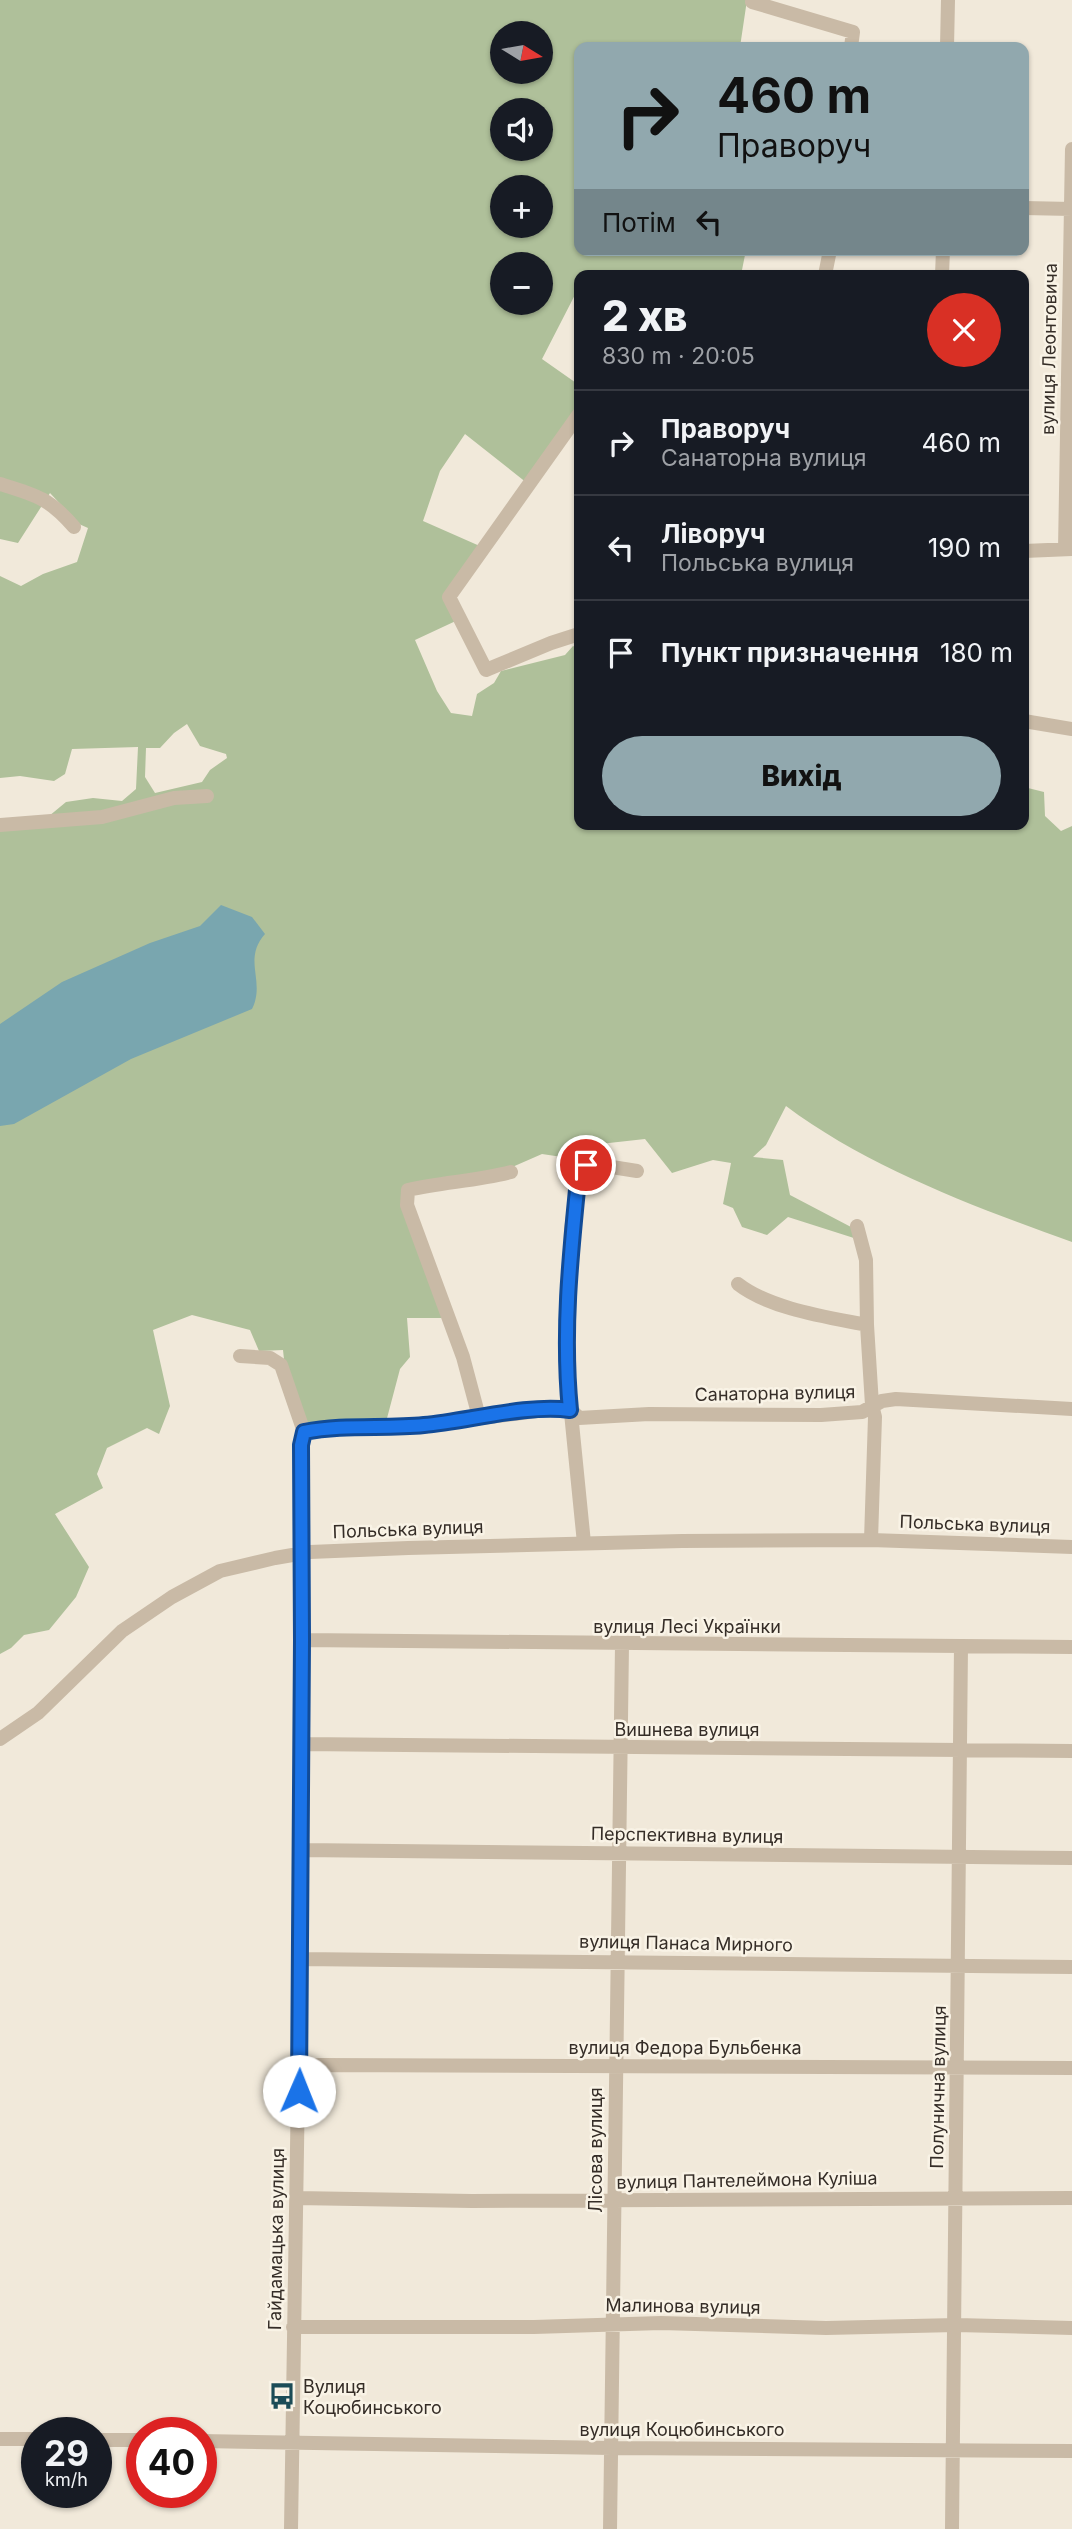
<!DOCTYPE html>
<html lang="uk">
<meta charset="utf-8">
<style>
body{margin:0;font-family:Inter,sans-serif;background:#20242c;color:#f1f3f6;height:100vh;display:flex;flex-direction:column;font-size:26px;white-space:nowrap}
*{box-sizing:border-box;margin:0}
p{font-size:23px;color:#9ea1a6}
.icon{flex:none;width:38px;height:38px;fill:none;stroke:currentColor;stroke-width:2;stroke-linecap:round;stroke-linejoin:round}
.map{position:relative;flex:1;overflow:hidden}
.sheet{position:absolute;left:574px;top:270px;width:455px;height:560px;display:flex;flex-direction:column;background:#171b24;border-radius:14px;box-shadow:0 2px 5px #0004}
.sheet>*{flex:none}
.guide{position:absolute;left:574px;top:42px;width:455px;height:214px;border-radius:14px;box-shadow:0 2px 5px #0004;background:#91a8ae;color:#111;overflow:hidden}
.needle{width:46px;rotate:101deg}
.buttons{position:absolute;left:490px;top:21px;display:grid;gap:14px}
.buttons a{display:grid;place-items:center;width:63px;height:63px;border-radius:50%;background:#171b24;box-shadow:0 2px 5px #0004;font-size:35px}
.speed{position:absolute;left:21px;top:2417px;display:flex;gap:14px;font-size:35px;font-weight:700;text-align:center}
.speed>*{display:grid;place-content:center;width:91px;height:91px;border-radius:50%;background:#171b24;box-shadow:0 2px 5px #0004;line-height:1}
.speed small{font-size:18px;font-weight:400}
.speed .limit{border:10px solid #d22;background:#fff;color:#111}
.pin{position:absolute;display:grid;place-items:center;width:60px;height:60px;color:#fff;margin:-30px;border:4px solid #fff;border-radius:50%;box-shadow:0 2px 7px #0007}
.me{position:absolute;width:77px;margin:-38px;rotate:1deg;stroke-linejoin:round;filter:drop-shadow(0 0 5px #0008)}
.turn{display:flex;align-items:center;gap:24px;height:147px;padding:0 28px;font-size:32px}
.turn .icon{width:91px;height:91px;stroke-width:2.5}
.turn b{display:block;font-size:49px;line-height:60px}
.then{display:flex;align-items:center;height:66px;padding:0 28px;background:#0003;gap:14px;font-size:26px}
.round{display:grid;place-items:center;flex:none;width:74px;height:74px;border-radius:37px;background:#20242c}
.summary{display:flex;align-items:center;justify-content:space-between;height:119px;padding:0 28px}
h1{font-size:42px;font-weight:800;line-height:52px}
.cta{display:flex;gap:14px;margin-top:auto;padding:14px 28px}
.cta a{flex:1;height:80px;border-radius:42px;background:#91a8ae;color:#111;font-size:28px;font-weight:800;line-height:80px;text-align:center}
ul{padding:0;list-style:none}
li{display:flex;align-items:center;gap:21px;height:105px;padding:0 28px;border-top:2px solid #363941}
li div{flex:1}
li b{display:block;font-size:26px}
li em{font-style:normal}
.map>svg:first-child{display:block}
.green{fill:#afc09a;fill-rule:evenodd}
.water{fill:#79a6af}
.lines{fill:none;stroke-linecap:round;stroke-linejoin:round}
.minor{stroke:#c9baa6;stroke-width:14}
.route-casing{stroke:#114b97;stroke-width:18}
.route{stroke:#1a73e8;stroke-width:12}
.labels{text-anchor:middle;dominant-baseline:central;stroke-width:5;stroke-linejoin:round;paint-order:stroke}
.street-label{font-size:18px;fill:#352d27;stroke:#f9f3e6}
.poi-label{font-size:18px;fill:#352d27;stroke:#f9f3e6;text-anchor:start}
</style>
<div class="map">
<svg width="1072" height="2529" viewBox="0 0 1072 2529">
<rect width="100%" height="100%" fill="#f1e9da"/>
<path class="green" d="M0 0H747L740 47H579V250H746L741 275H579V287L542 359 579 385V401L532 487 465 434 440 471 423 521 482 547 449 597 460 619 415 640 437 691 451 713 472 716 477 694 494 683 501 671 565 655 573 646 579 649V824H1024V787L1044 792 1045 816 1061 831 1072 826V1242C977 1208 867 1167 786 1106L766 1145 753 1157 783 1160 790 1195 851 1227 857 1239 788 1217 767 1235 742 1227 733 1208 723 1204 731 1163 713 1160 672 1173 645 1139 591 1145 582 1160 542 1154 510 1168 407 1186 446 1318H407L410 1357 400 1369 386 1422 307 1427 286 1378 283 1350 259 1351 250 1330 192 1315 153 1330 170 1406 159 1434 147 1428 107 1448 97 1474 103 1488 55 1514 89 1567 76 1597 49 1630 24 1635 11 1648 0 1654V828L37 826 66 802 93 798 122 801 136 789 138 747 72 749 65 774 54 781 20 776 0 778V576L21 586 43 574 77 562 88 528 79 524 50 493 18 543 0 539ZM502 33H541V72H502ZM502 110H541V149H502ZM502 187H541V226H502ZM502 264H541V303H502ZM187 724 200 746 226 754 227 758 210 770 202 782 155 793 145 777 146 748H160L174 733Z"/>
<path class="water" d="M221 905 252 917 265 934C242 960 266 981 252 1009L131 1059 14 1124 0 1126V1024L62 982 150 943 200 926Z"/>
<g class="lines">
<path class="minor" d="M752 2 853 32 851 47
M947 47 948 0
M1024 208 1072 209
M825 275 830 250
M942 275 943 250
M579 414 449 597 486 670 551 643 579 634
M0 484C36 495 49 498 74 527
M1065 549 1072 149
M1024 551 1072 549
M1024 721 1072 729
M0 825 102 817 174 798 207 796
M857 1226 866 1260 867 1325
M738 1284C770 1309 827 1317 867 1325L872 1405 875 1417 871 1540
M240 1356 270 1358 281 1365 304 1432
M479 1417 463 1357 407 1205 408 1190C442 1182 477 1181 511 1172
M584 1543 566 1363 571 1230 579 1170 593 1164 637 1171
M302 1640 1072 1647
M0 1739 38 1713 122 1631 172 1597 220 1571 275 1558 310 1552 408 1548 682 1541 871 1540 1072 1547
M302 1744 1072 1751
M301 1850 1072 1858
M300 1959 1072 1967
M299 2068 320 2065 1072 2068
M296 2198 472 2201 1072 2198
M293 2327H534L661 2323 826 2328 956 2325 1072 2328
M0 2439H37
M96 2440H142
M201 2441 611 2448 1072 2451
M291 2529 300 1959 301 1445 304 1432 321 1429 424 1425 561 1408 571 1410 579 1418 649 1414 821 1415 862 1412 882 1401 896 1399 1072 1409
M610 2529 622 1645
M952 2529 961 1646"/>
</g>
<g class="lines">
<defs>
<path id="route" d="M299 2091 302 1640 301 1445 304 1432C344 1424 384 1429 424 1425 468 1421 528 1404 570 1410 562 1329 571 1250 579 1170L586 1165"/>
</defs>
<use href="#route" class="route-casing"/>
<use href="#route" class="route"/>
</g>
<defs>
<symbol id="bus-bare" viewBox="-9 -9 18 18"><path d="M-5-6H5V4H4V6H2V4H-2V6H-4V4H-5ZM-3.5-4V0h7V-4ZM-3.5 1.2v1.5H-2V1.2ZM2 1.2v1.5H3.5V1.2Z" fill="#1c4c57" stroke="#f9f3e6" stroke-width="2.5" paint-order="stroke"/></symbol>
</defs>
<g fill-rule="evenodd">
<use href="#bus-bare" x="263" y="2377" width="38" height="38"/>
</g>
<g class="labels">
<g class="street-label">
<text transform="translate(1049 349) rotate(-89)">вулиця Леонтовича</text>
<text transform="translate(775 1393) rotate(-1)">Санаторна вулиця</text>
<text transform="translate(975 1524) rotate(2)">Польська вулиця</text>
<text transform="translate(408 1529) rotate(-2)">Польська вулиця</text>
<text x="687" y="1626">вулиця Лесі Українки</text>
<text x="687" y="1729">Вишнева вулиця</text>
<text transform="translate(687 1835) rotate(1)">Перспективна вулиця</text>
<text transform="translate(686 1943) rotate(1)">вулиця Панаса Мирного</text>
<text x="685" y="2047">вулиця Федора Бульбенка</text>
<text transform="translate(938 2087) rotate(-89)">Полунична вулиця</text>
<text transform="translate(595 2150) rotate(-90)">Лісова вулиця</text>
<text transform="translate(747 2180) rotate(-1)">вулиця Пантелеймона Куліша</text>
<text transform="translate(276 2239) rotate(-89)">Гайдамацька вулиця</text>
<text transform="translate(683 2306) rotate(1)">Малинова вулиця</text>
<text x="682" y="2429">вулиця Коцюбинського</text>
</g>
<g class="poi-label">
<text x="303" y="2386">Вулиця<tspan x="303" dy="21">Коцюбинського</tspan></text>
</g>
</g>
</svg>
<div class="buttons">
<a><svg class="needle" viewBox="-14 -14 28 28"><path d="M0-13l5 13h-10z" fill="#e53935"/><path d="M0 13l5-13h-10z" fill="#9ea1a6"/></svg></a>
<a><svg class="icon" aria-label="sound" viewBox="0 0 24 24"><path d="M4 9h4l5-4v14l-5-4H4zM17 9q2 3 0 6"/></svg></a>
<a>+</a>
<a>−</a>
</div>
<div class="speed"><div>29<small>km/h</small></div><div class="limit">40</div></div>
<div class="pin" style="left:586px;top:1165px;background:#d93025"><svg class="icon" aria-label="arrive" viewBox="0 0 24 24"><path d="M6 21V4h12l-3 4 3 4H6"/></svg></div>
<svg class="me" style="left:299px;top:2091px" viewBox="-20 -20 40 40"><circle r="19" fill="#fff"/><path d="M0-13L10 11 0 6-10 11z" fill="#1a73e8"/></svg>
<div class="guide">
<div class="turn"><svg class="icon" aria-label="right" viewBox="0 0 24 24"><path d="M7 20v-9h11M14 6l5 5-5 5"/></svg><div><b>460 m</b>Праворуч</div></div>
<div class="then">Потім<svg class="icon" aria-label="left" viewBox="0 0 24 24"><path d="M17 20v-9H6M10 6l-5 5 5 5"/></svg></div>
</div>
<section class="sheet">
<div class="summary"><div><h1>2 хв</h1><p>830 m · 20:05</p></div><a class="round" style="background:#d93025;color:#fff"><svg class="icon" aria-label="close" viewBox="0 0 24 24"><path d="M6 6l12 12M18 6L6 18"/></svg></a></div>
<ul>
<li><svg class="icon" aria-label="right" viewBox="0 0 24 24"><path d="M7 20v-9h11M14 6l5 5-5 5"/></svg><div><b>Праворуч</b><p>Санаторна вулиця</p></div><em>460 m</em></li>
<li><svg class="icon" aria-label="left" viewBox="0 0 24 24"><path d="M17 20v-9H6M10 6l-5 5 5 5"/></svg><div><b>Ліворуч</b><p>Польська вулиця</p></div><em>190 m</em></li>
<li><svg class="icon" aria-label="arrive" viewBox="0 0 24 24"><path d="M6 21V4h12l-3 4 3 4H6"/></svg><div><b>Пункт призначення</b></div><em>180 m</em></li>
</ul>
<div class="cta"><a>Вихід</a></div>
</section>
</div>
